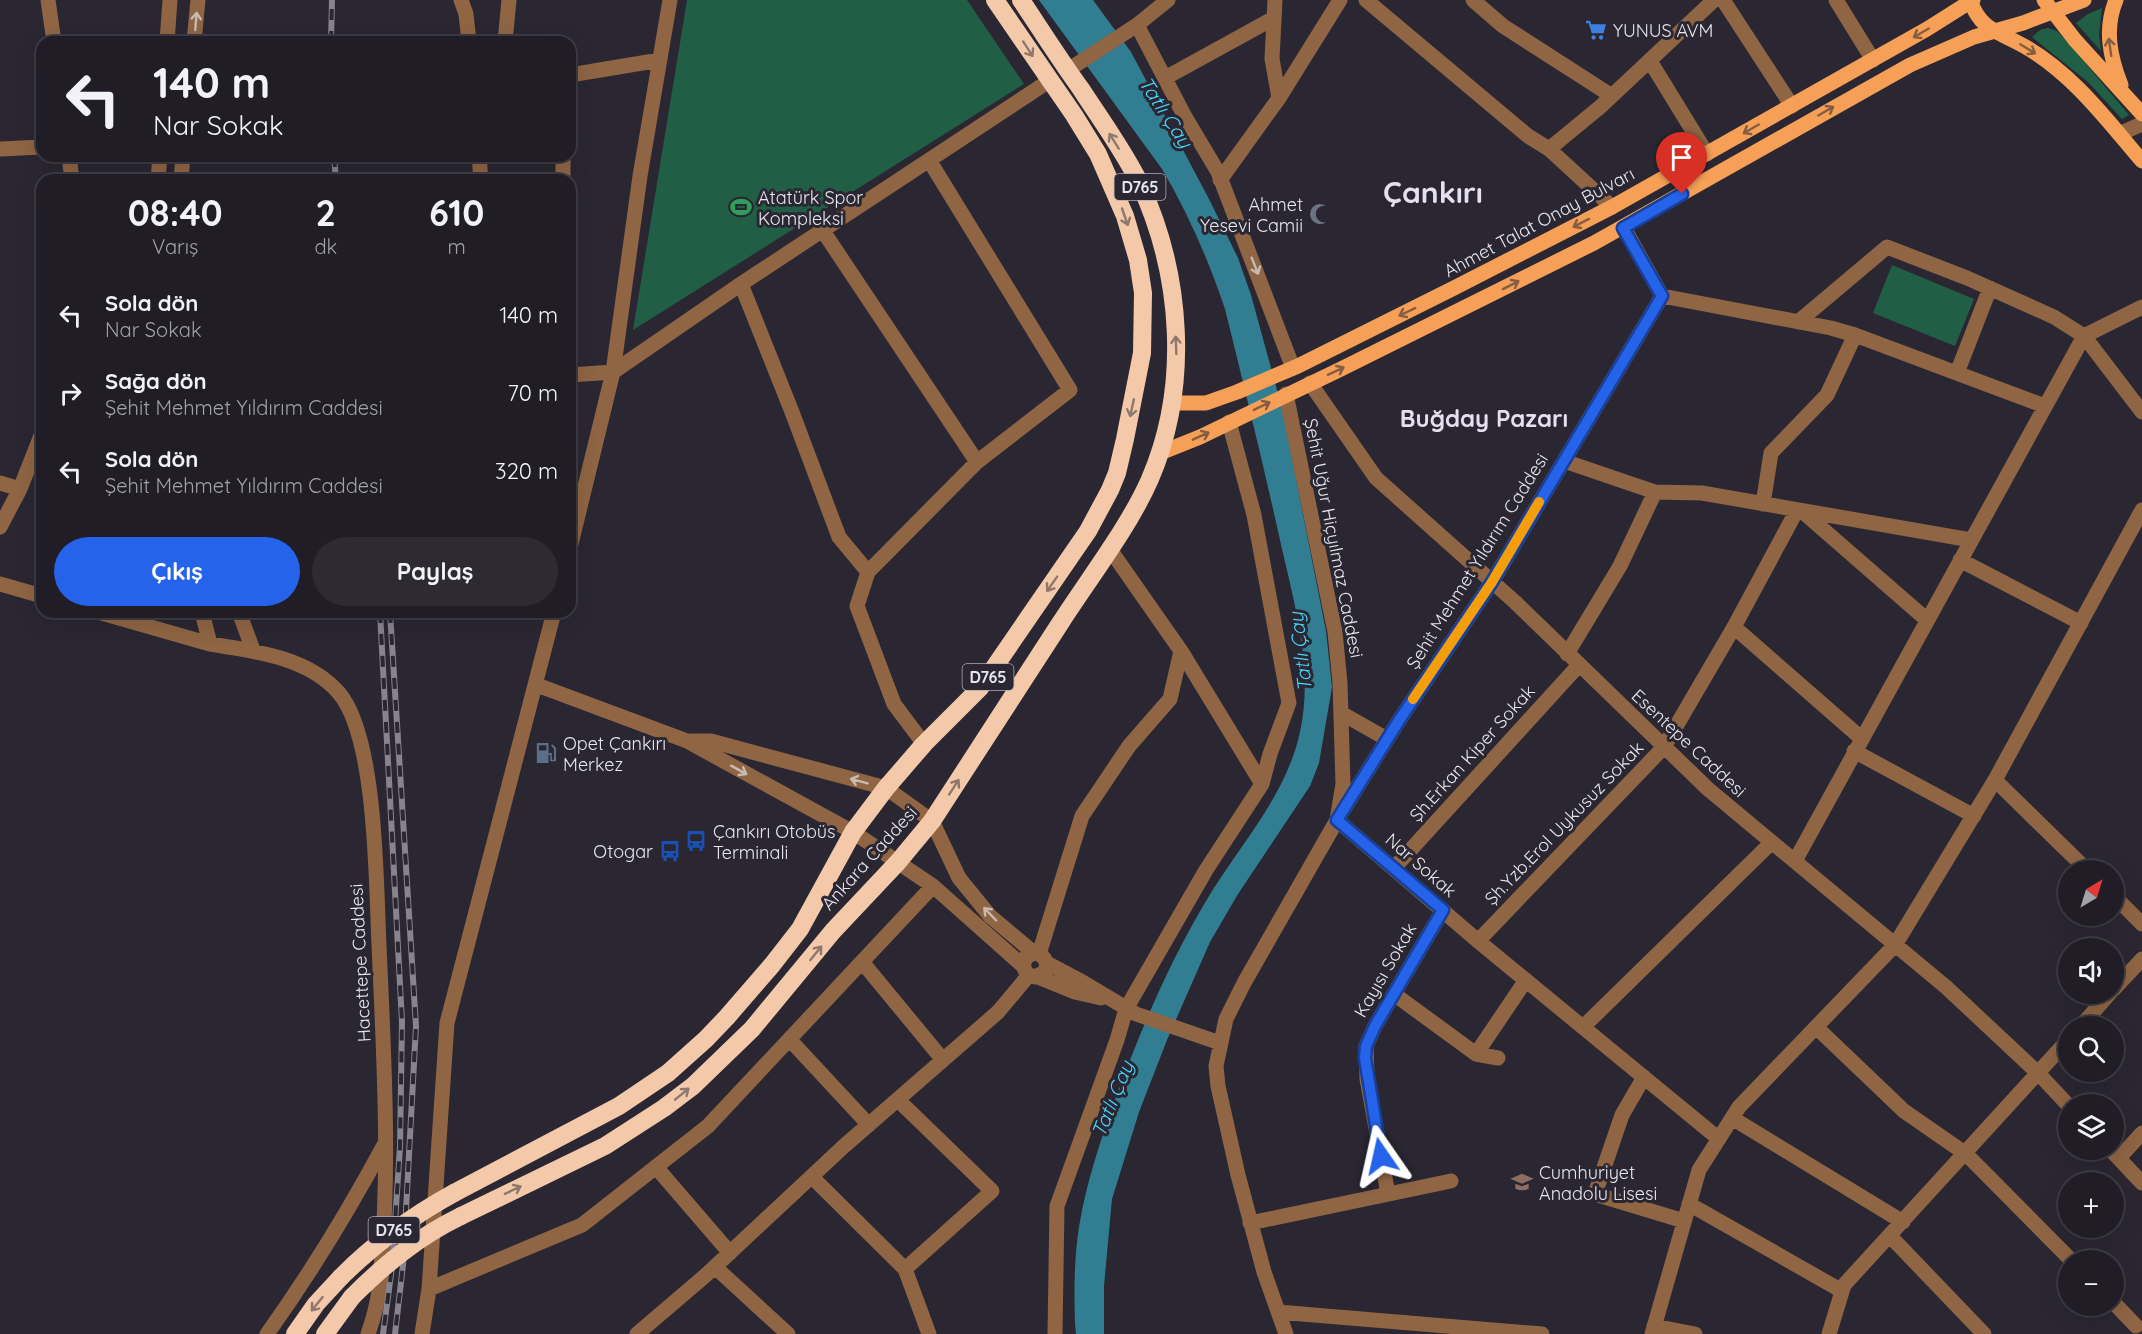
<!DOCTYPE html>
<html lang="tr">
<meta charset="utf-8">
<style>
body{margin:0;font-family:Quicksand,sans-serif;background:#2d2a32;color:#f1f3f6;height:100vh;display:flex;flex-direction:column;font-size:22px;white-space:nowrap}
*{box-sizing:border-box;margin:0}
p{font-size:20px;color:#a2a2a7}
.icon{flex:none;width:33px;height:33px;fill:none;stroke:currentColor;stroke-width:2;stroke-linecap:round;stroke-linejoin:round}
.map{position:relative;flex:1;overflow:hidden}
.details{position:absolute;left:36px;top:174px;width:540px;height:444px;display:flex;flex-direction:column;background:#201d26;border-radius:18px;box-shadow:0 6px 24px #0002,0 0 0 2px #3d3b43}
.details>*{flex:none}
.hud{position:absolute;left:36px;top:36px;width:540px;height:126px;border-radius:18px;box-shadow:0 6px 24px #0002,0 0 0 2px #3d3b43;background:#201d26;color:#f1f3f6;overflow:hidden}
.needle{width:39px;rotate:38deg}
.fabs{position:absolute;left:2058px;top:860px;display:grid;gap:12px}
.fabs a{display:grid;place-items:center;width:66px;height:66px;border-radius:50%;background:#201d26;box-shadow:0 6px 24px #0002,0 0 0 2px #3d3b43;font-size:30px}
.pin{position:absolute;display:grid;place-items:center;width:51px;height:51px;color:#fff;margin:-62px -26px;border-radius:50% 50% 50% 0;rotate:-45deg;box-shadow:0 0 6px #0007}
.pin .icon{rotate:45deg}
.me{position:absolute;width:66px;margin:-33px;rotate:349deg;stroke-linejoin:round;filter:drop-shadow(0 0 4px #0008)}
.turn{display:flex;align-items:center;gap:21px;height:126px;padding:0 18px;font-size:27px}
.turn .icon{width:78px;height:78px;stroke-width:2.5}
.turn b{display:block;font-size:42px;line-height:51px}
.eta{display:flex;justify-content:space-evenly;align-items:center;height:102px;text-align:center}
.eta b{font-size:36px;font-weight:800;line-height:42px}
.primary-button{display:flex;gap:12px;margin-top:auto;padding:12px 18px}
.primary-button a{flex:1;height:69px;border-radius:36px;background:#2563eb;color:#fff;font-size:24px;font-weight:800;line-height:69px;text-align:center}
.primary-button a+a{background:#2d2a32;color:#f1f3f6}
ul{padding:0;list-style:none}
li{display:flex;align-items:center;gap:18px;height:78px;padding:0 18px}
li div{flex:1}
li b{display:block;font-size:22px}
li em{font-style:normal}
.map>svg:first-child{display:block}
.green{fill:#205f46}
.water{fill:#317e92}
.lines{fill:none;stroke-linecap:round;stroke-linejoin:round}
.minor{stroke:#8f6544;stroke-width:15}
.major{stroke:#f69f56;stroke-width:15}
.highway{stroke:#f3c9a9;stroke-width:18}
.rail-casing{stroke:#87848e;stroke-width:6}
.rail{stroke:#2a2732;stroke-width:4;stroke-dasharray:11;stroke-linecap:butt}
.highway-bridge{stroke:#f3c9a9;stroke-width:18}
.oneway{stroke:#c9bab2}
.oneway2{stroke:#865d42}
.oneway3{stroke:#8e786e}
.route-casing{stroke:#184099;stroke-width:15}
.route{stroke:#2563eb;stroke-width:10}
.slow{stroke:#f59e0b;stroke-width:10}
.labels{text-anchor:middle;dominant-baseline:central;stroke-width:6;stroke-linejoin:round;paint-order:stroke}
.shield{fill:#2a2732;stroke:#afadb6;stroke-width:1.5}
.shield-label{font-size:16px;font-weight:bold;fill:#e8e7ee}
.poi-label{font-size:18px;fill:#e8e7ee;stroke:#2a2732;text-anchor:start}
.street-label{font-size:18px;fill:#e8e7ee;stroke:#2a2732}
.water-label{font-size:20px;font-style:italic;fill:#46dafe;stroke:#2a2732}
.district-label{font-size:24px;font-weight:bold;fill:#e4e0ef;stroke:#2a2732}
.town-label{font-size:30px;font-weight:bold;fill:#e4e0ef;stroke:#2a2732}
</style>
<div class="map">
<svg width="2142" height="1334" viewBox="0 0 2142 1334">
<rect width="100%" height="100%" fill="#2a2732"/>
<path class="green" d="M687 0H967L1024 84 633 330Z
M2102 8 2099 35 2101 51 2076 23 2088 14Z
M2048 28 2057 31 2066 40 2129 115 2122 119 2088 82 2032 37 2040 30Z
M1892 265 1974 299 1955 346 1873 313Z"/>
<path class="water" d="M1039 0H1093L1131 52 1209 199 1238 258 1251 295 1282 408 1326 631 1332 687 1319 763 1310 786 1238 894 1210 942 1167 1040 1139 1112 1112 1199 1104 1286V1334H1076L1075 1324C1074 1291 1074 1259 1079 1227 1086 1183 1101 1139 1116 1097 1141 1029 1169 963 1206 901 1239 845 1286 797 1300 732 1314 668 1294 603 1280 540 1263 463 1244 386 1225 309 1209 261 1188 213 1162 169Z"/>
<g class="lines">
<path class="minor" d="M48 0 54 42
M461 0 466 14 469 42
M1275 0 1272 59 1279 98
M1366 0 1528 136 1549 149 1612 207
M1473 0 1503 26 1612 96
M1723 0 1792 106
M1836 0 1873 60
M1137 25 1184 115 1218 172 1293 368
M167 42 170 0
M194 42 198 0
M505 42 509 0
M1650 61 1707 154
M1068 70 1137 25 1168 0
M570 75 660 60
M1165 78 1274 18
M2119 134 2142 124
M0 149 42 147
M1549 149 1600 107 1714 0
M69 156 72 180
M479 156 481 180
M158 180 160 156
M181 180 183 156
M563 180V156
M1220 180 1279 98 1340 0
M1624 228 1662 296 1492 582 1398 722 1337 820 1478 941 1719 1139
M823 231 977 462
M741 284 792 412 839 537 868 572
M1662 296 1831 328 1855 335 2045 406
M1798 322 1887 247 1967 278 2054 317 2084 336 2142 412
M1957 373 1990 288
M570 375 613 372 741 284 1049 81
M1310 383 1376 478 1515 602 1708 789 1946 987 2039 1074 2068 1105
M1564 461 1655 492 1702 493 1971 540
M0 483 20 489
M1763 504 1771 453 1827 395 1855 335
M1802 511 1927 620
M0 527 20 489 42 433
M570 548 613 372 640 176 670 0
M1109 548 1181 651 1262 784
M1960 560 2081 623
M0 584 42 596
M98 612 210 644
M202 612 210 644C254 651 308 657 339 693 377 738 376 885 379 945 384 1060 391 1176 379 1290 377 1305 373 1320 368 1334
M239 612 253 650
M1734 627 1861 738
M1567 654 1620 566 1655 492
M537 685 687 741 853 832 933 886 1023 966
M1341 713 1387 739
M690 741H711L886 788 932 821 959 878 990 916 1034 953C1044 954 1049 962 1045 972L1035 977 1027 974 1023 966 1026 957 1034 953
M924 744 894 704 857 606 868 572 977 462 1070 390 929 160
M1854 751 1974 816
M1995 780 2087 870
M1795 861 2084 336 2142 307
M1394 868 1579 665
M2114 896 2142 924
M1478 941 1664 747 1734 627 1797 510
M1039 954 1082 816 1129 746 1170 699 1181 651
M863 963 943 1060
M1047 963 1079 980 1136 1014 1220 1043
M1038 977 1075 992 1101 998
M2114 989 2142 959
M1394 994 1476 1054 1498 1058
M2081 1026 2110 993
M1583 1027 1771 843
M1816 1027 1904 1111 1966 1154 2071 1260
M790 1040 869 1125
M1476 1054 1526 980
M1644 1077 1622 1115 1595 1194 1684 1221
M1732 1118 1903 1222
M2110 1149 2142 1183
M2119 1158 2142 1133
M656 1167 730 1253
M812 1177 905 1269 992 1191 898 1100
M1388 1194 1367 1079 1366 1046 1375 1026 1443 910
M1689 1204 1842 1291
M1250 1223 1451 1181
M1890 1236 1984 1334
M715 1267 788 1334
M905 1269 929 1334
M429 1289 582 1225 708 1126 933 886
M2114 1303 2136 1326
M1278 1312 1542 1334
M1654 1326 1695 1334
M267 1334C310 1274 349 1210 384 1145
M422 1334 429 1289 447 1023 554 612
M637 1334 706 1275 843 1147 998 1012 1029 975
M1055 1334 1057 1206 1117 1040 1126 1009 1206 870 1262 784 1270 754 1289 703 1254 515 1229 422
M1286 1334 1264 1272 1238 1175 1218 1086 1216 1066 1226 1019 1244 983 1337 820 1343 784 1340 683 1335 632 1286 394
M1652 1334 1699 1170 1739 1107 1895 945 1995 780 2142 510
M1829 1334 1844 1285 2068 1040"/>
<path class="major" d="M1970 0C1981 31 1998 31 2024 46 2072 73 2107 120 2142 161
M2044 0 2075 40 2142 114
M2116 0C2104 29 2110 57 2121 85
M1173 403H1206L1237 392 1298 366 1454 288 1612 207 1927 29 1973 0
M1160 453 1200 437 1341 369 1594 243 1910 65 1974 37 2023 23 2084 0"/>
<path class="highway" d="M454 1193 619 1106 668 1073 706 1039 727 1017 772 965 800 929 853 832 886 788 924 744 980 688 1088 531 1110 490 1117 473 1125 439 1142 353 1143 293 1138 260 1125 216 1098 154 1074 115 995 0
M461 1216 605 1146 664 1108 693 1086 752 1029 833 931 898 862 932 821C975 755 1018 688 1061 622 1090 577 1129 527 1150 479 1190 386 1182 275 1140 184 1124 151 1101 120 1081 89 1060 60 1041 30 1021 0
M295 1334 316 1304 341 1277
M325 1334 352 1297"/>
<defs>
<path id="rail" d="M331 42 332 0
M334 156 336 180
M380 612 402 1022 400 1147 392 1267 383 1334
M390 612 416 1026 403 1265 395 1334"/>
</defs>
<use href="#rail" class="rail-casing"/>
<use href="#rail" class="rail"/>
<path class="highway-bridge" d="M341 1277C375 1243 412 1216 454 1193
M352 1297C385 1264 418 1237 461 1216"/>
</g>
<defs><path id="oneway-shaft" d="M-6 0H5M1.5-3L5.5 0L1.5 3" fill="none" stroke-width="1.6" stroke-linecap="round" stroke-linejoin="round" transform="scale(1.5)"/></defs>
<g class="oneway">
<use href="#oneway-shaft" transform="translate(196 21) rotate(-85)"/>
<use href="#oneway-shaft" transform="translate(1255 266) rotate(68)"/>
<use href="#oneway-shaft" transform="translate(739 770) rotate(29)"/>
<use href="#oneway-shaft" transform="translate(859 781) rotate(-165)"/>
<use href="#oneway-shaft" transform="translate(990 914) rotate(-134)"/>
</g>
<g class="oneway2">
<use href="#oneway-shaft" transform="translate(1921 33) rotate(150)"/>
<use href="#oneway-shaft" transform="translate(2110 47) rotate(-98)"/>
<use href="#oneway-shaft" transform="translate(2028 49) rotate(32)"/>
<use href="#oneway-shaft" transform="translate(1826 111) rotate(-30)"/>
<use href="#oneway-shaft" transform="translate(1751 129) rotate(150)"/>
<use href="#oneway-shaft" transform="translate(1581 223) rotate(153)"/>
<use href="#oneway-shaft" transform="translate(1511 285) rotate(-27)"/>
<use href="#oneway-shaft" transform="translate(1407 312) rotate(154)"/>
<use href="#oneway-shaft" transform="translate(1336 371) rotate(-25)"/>
<use href="#oneway-shaft" transform="translate(1262 406) rotate(-26)"/>
<use href="#oneway-shaft" transform="translate(1201 436) rotate(-24)"/>
</g>
<g class="oneway3">
<use href="#oneway-shaft" transform="translate(1028 49) rotate(57)"/>
<use href="#oneway-shaft" transform="translate(1114 141) rotate(-122)"/>
<use href="#oneway-shaft" transform="translate(1125 217) rotate(71)"/>
<use href="#oneway-shaft" transform="translate(1176 345) rotate(-92)"/>
<use href="#oneway-shaft" transform="translate(1132 408) rotate(102)"/>
<use href="#oneway-shaft" transform="translate(1052 584) rotate(125)"/>
<use href="#oneway-shaft" transform="translate(954 787) rotate(-57)"/>
<use href="#oneway-shaft" transform="translate(816 953) rotate(-51)"/>
<use href="#oneway-shaft" transform="translate(682 1094) rotate(-39)"/>
<use href="#oneway-shaft" transform="translate(513 1190) rotate(-26)"/>
<use href="#oneway-shaft" transform="translate(317 1304) rotate(129)"/>
</g>
<g class="lines">
<defs>
<path id="route" d="M1381 1156 1365 1058 1366 1046 1375 1026 1443 910 1337 820 1398 722 1492 582 1662 296 1623 228 1682 194"/>
</defs>
<use href="#route" class="route-casing"/>
<use href="#route" class="route"/>
<path class="slow" d="M1413 699 1492 582 1539 502"/>
</g>
<defs>
<symbol id="supermarket-bare" viewBox="-9 -9 18 18"><path d="M-6-5.5h2.5l.6 2H6L4.5 2H-2.5L-4.4-4H-6ZM-1.5 3.2a1.3 1.3 0 1 0 .1 0ZM3 3.2a1.3 1.3 0 1 0 .1 0Z" fill="#3f7fe0" stroke="#2a2732" stroke-width="2.5" paint-order="stroke"/></symbol>
<symbol id="stadium-bare" viewBox="-9 -9 18 18"><path d="M0-5a6.5 5 0 1 0 0 10a6.5 5 0 1 0 0-10ZM-3.5-1.8h7v3.6h-7Z" fill="#2e9e5b" stroke="#2a2732" stroke-width="2.5" paint-order="stroke"/></symbol>
<symbol id="mosque-bare" viewBox="-9 -9 18 18"><path d="M3.5-4.9A6 6 0 1 0 3.5 4.9A5 5 0 1 1 3.5-4.9Z" fill="#6b7280" stroke="#2a2732" stroke-width="2.5" paint-order="stroke"/></symbol>
<symbol id="fuel-bare" viewBox="-9 -9 18 18"><path d="M-5.5-6h7V0h2V4h1.3V-2.5L3-4.5l.8-.8L6-3V5H2.5V1h-1V6h-7ZM-4.2-4.7v3.2H.2V-4.7Z" fill="#5c6f8a" stroke="#2a2732" stroke-width="2.5" paint-order="stroke"/></symbol>
<symbol id="bus-bare" viewBox="-9 -9 18 18"><path d="M-5-6H5V4H4V6H2V4H-2V6H-4V4H-5ZM-3.5-4V0h7V-4ZM-3.5 1.2v1.5H-2V1.2ZM2 1.2v1.5H3.5V1.2Z" fill="#1a4fb4" stroke="#2a2732" stroke-width="2.5" paint-order="stroke"/></symbol>
<symbol id="school-bare" viewBox="-9 -9 18 18"><path d="M0-5L7-2L0 1L-7-2ZM-4 1L0 2.5L4 1V4Q0 6-4 4Z" fill="#8d6e63" stroke="#2a2732" stroke-width="2.5" paint-order="stroke"/></symbol>
</defs>
<g fill-rule="evenodd">
<use href="#supermarket-bare" x="1581" y="15" width="30" height="30"/>
<use href="#stadium-bare" x="726" y="192" width="30" height="30"/>
<use href="#mosque-bare" x="1305" y="199" width="30" height="30"/>
<use href="#fuel-bare" x="531" y="738" width="30" height="30"/>
<use href="#bus-bare" x="681" y="826" width="30" height="30"/>
<use href="#bus-bare" x="655" y="836" width="30" height="30"/>
<use href="#school-bare" x="1507" y="1167" width="30" height="30"/>
</g>
<g class="labels">
<g class="shield">
<rect x="1114.5" y="174" width="51" height="26" rx="4.5"/>
<rect x="962.5" y="664" width="51" height="26" rx="4.5"/>
<rect x="368.5" y="1217" width="51" height="26" rx="4.5"/>
</g>
<g class="shield-label">
<text x="1140" y="187">D765</text>
<text x="988" y="677">D765</text>
<text x="394" y="1230">D765</text>
</g>
<g class="poi-label">
<text x="1613" y="30">YUNUS AVM</text>
<text x="758" y="197">Atatürk Spor<tspan x="758" dy="21">Kompleksi</tspan></text>
<text x="1303" y="204" text-anchor="end">Ahmet<tspan x="1303" dy="21">Yesevi Camii</tspan></text>
<text x="563" y="743">Opet Çankırı<tspan x="563" dy="21">Merkez</tspan></text>
<text x="713" y="831">Çankırı Otobüs<tspan x="713" dy="21">Terminali</tspan></text>
<text x="653" y="851" text-anchor="end">Otogar</text>
<text x="1539" y="1172">Cumhuriyet<tspan x="1539" dy="21">Anadolu Lisesi</tspan></text>
</g>
<g class="street-label">
<text transform="translate(1539 222) rotate(-28)">Ahmet Talat Onay Bulvarı</text>
<text transform="translate(1334 538) rotate(79)">Şehit Uğur Hiçyılmaz Caddesi</text>
<text transform="translate(1477 561) rotate(-58)">Şehit Mehmet Yıldırım Caddesi</text>
<text transform="translate(1689 743) rotate(43)">Esentepe Caddesi</text>
<text transform="translate(1472 753) rotate(-48)">Şh.Erkan Kiper Sokak</text>
<text transform="translate(1564 823) rotate(-46)">Şh.Yzb.Erol Uykusuz Sokak</text>
<text transform="translate(869 858) rotate(-48)">Ankara Caddesi</text>
<text transform="translate(1421 865) rotate(41)">Nar Sokak</text>
<text transform="translate(360 963) rotate(-93)">Hacettepe Caddesi</text>
<text transform="translate(1385 970) rotate(-60)">Kayısı Sokak</text>
</g>
<g class="water-label">
<text transform="translate(1166 112) rotate(57)">Tatlı Çay</text>
<text transform="translate(1300 652) rotate(-97)">Tatlı Çay</text>
<text transform="translate(1112 1099) rotate(-68)">Tatlı Çay</text>
</g>
<g class="district-label">
<text x="1484" y="418">Buğday Pazarı</text>
</g>
<g class="town-label">
<text x="1433" y="192">Çankırı</text>
</g>
</g>
</svg>
<div class="fabs">
<a><svg class="needle" viewBox="-14 -14 28 28"><path d="M0-13l5 13h-10z" fill="#e53935"/><path d="M0 13l5-13h-10z" fill="#a2a2a7"/></svg></a>
<a><svg class="icon" aria-label="sound" viewBox="0 0 24 24"><path d="M4 9h4l5-4v14l-5-4H4zM17 9q2 3 0 6"/></svg></a>
<a><svg class="icon" aria-label="search" viewBox="0 0 24 24"><circle cx="10" cy="10" r="6"/><path d="M15 15l6 6"/></svg></a>
<a><svg class="icon" aria-label="layers" viewBox="0 0 24 24"><path d="M12 4l9 5-9 5-9-5zM3 14l9 5 9-5"/></svg></a>
<a>+</a>
<a>−</a>
</div>
<div class="pin" style="left:1682px;top:194px;background:#d93025"><svg class="icon" aria-label="arrive" viewBox="0 0 24 24"><path d="M6 21V4h12l-3 4 3 4H6"/></svg></div>
<svg class="me" style="left:1381px;top:1156px" viewBox="-20 -20 40 40"><path d="M0-17L14 15 0 8-14 15z" fill="#2563eb" stroke="#fff" stroke-width="4"/></svg>
<div class="hud">
<div class="turn"><svg class="icon" aria-label="left" viewBox="0 0 24 24"><path d="M17 20v-9H6M10 6l-5 5 5 5"/></svg><div><b>140 m</b>Nar Sokak</div></div>
</div>
<section class="details">
<div class="eta">
<div><b>08:40</b><p>Varış</p></div>
<div><b>2</b><p>dk</p></div>
<div><b>610</b><p>m</p></div>
</div>
<ul>
<li><svg class="icon" aria-label="left" viewBox="0 0 24 24"><path d="M17 20v-9H6M10 6l-5 5 5 5"/></svg><div><b>Sola dön</b><p>Nar Sokak</p></div><em>140 m</em></li>
<li><svg class="icon" aria-label="right" viewBox="0 0 24 24"><path d="M7 20v-9h11M14 6l5 5-5 5"/></svg><div><b>Sağa dön</b><p>Şehit Mehmet Yıldırım Caddesi</p></div><em>70 m</em></li>
<li><svg class="icon" aria-label="left" viewBox="0 0 24 24"><path d="M17 20v-9H6M10 6l-5 5 5 5"/></svg><div><b>Sola dön</b><p>Şehit Mehmet Yıldırım Caddesi</p></div><em>320 m</em></li>
</ul>
<div class="primary-button"><a>Çıkış</a><a>Paylaş</a></div>
</section>
</div>
